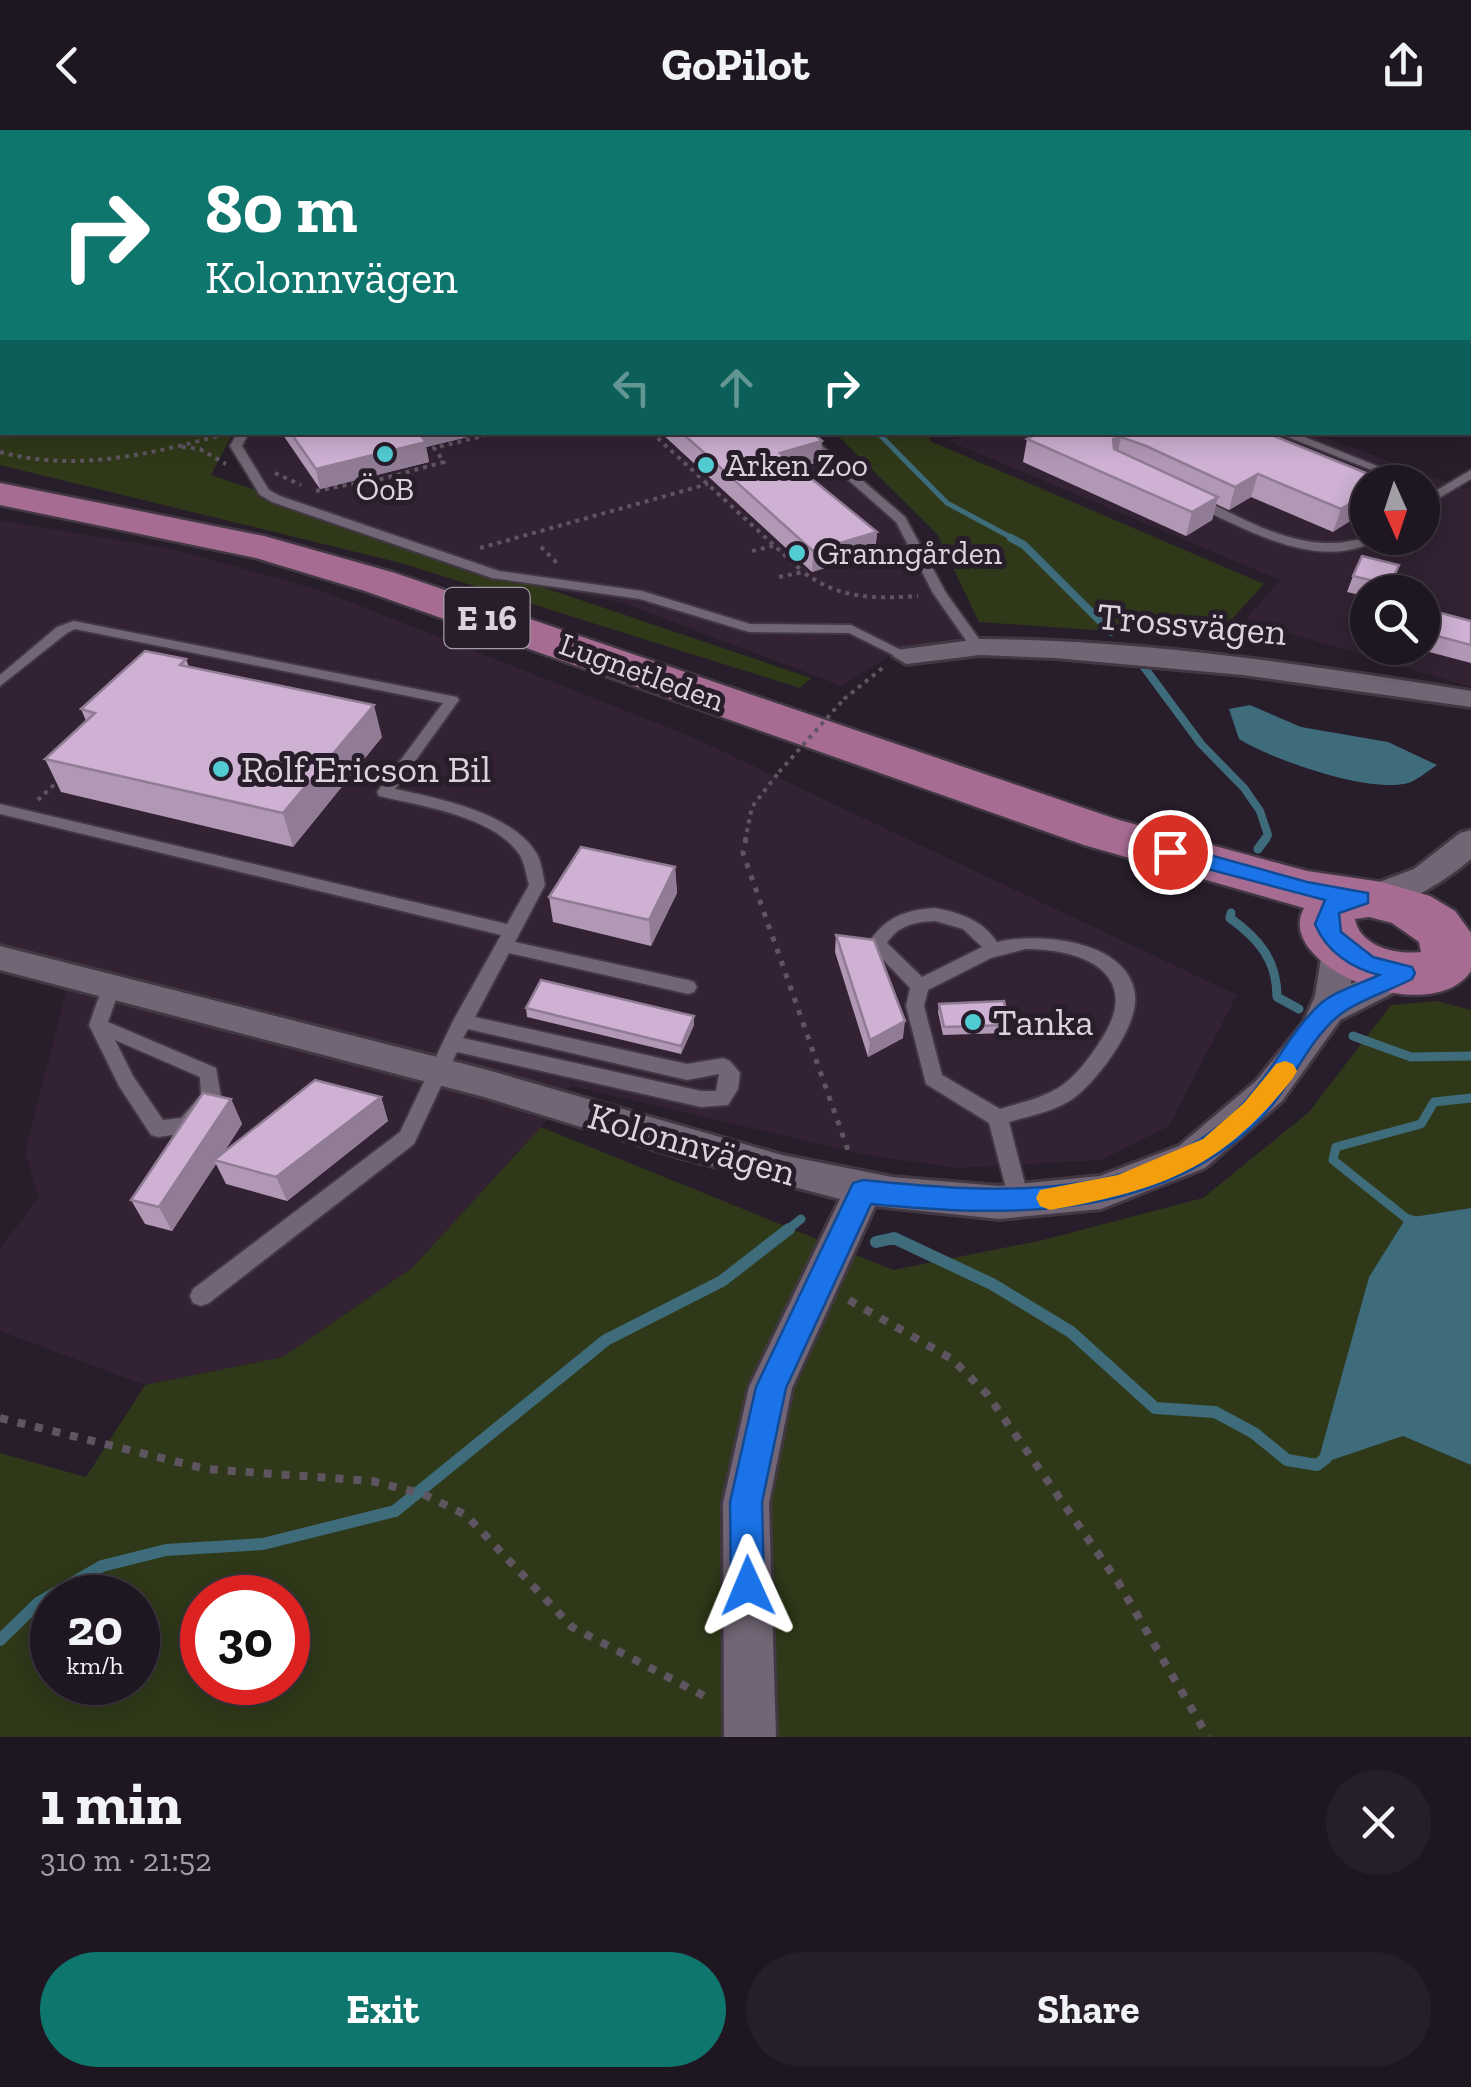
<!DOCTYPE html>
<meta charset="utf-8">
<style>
body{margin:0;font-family:"Zilla Slab",serif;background:#261f29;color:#f1f3f6;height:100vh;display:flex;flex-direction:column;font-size:38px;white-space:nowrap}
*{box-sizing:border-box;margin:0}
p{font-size:32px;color:#a19fa5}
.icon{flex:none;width:55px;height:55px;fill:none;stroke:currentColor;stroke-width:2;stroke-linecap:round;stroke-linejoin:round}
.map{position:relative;height:1607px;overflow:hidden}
.side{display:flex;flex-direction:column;background:#1e1620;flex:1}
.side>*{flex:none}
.guide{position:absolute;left:0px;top:0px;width:1472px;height:305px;box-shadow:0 5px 25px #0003,0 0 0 2px #3c353e;background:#0f766e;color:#fff;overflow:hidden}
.needle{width:65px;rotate:177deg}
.tools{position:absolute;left:1350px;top:335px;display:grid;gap:20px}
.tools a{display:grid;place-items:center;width:90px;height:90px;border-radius:50%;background:#1e1620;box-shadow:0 5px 25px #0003,0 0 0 2px #3c353e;font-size:50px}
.speed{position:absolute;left:30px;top:1445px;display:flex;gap:20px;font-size:50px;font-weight:700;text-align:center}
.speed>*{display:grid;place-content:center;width:130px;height:130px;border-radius:50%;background:#1e1620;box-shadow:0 5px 25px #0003,0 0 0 2px #3c353e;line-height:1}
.speed small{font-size:25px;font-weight:400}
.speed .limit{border:15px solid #d22;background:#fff;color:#111}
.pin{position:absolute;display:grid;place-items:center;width:85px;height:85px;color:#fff;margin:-42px;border:5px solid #fff;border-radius:50%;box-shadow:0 2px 10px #0007}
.me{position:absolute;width:110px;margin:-55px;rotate:359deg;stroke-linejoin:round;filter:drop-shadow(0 0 8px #0008)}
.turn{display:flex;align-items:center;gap:35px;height:210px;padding:0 40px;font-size:45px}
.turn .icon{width:130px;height:130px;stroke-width:2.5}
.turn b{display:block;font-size:70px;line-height:85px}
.lanes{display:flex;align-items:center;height:95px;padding:0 40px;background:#0003;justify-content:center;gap:50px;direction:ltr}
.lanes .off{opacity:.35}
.round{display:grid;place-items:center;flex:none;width:105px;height:105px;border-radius:52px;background:#261f29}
.summary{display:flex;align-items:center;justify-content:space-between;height:170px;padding:0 40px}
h1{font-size:60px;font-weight:800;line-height:75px}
.action{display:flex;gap:20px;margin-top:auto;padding:20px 40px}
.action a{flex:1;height:115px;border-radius:60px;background:#0f766e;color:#fff;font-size:40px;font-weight:800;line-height:115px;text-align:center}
.action a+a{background:#261f29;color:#f1f3f6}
header{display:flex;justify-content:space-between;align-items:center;height:130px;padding:0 40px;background:#1e1620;font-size:45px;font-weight:800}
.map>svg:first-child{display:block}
.built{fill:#322234;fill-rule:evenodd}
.green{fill:#2f3919;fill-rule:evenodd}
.water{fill:#3e6c7b}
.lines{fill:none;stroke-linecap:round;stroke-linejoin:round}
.stream-far3{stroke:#3e6c7b;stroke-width:5}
.stream-far2{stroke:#3e6c7b;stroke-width:8}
.stream-far1{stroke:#3e6c7b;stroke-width:9}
.stream{stroke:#3e6c7b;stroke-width:12}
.lane-casing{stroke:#413843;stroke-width:4}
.street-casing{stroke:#413843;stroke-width:6}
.highway-casing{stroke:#413843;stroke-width:5}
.path-far2{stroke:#5f5561;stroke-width:4;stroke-dasharray:4 5;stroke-linecap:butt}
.path-far1{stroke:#5f5561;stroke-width:5;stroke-dasharray:5 8;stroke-linecap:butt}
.path{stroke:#5f5561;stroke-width:8;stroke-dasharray:8 10;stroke-linecap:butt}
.lane{fill:#726575;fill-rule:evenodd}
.street{fill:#726575;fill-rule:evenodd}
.highway{fill:#a76c92;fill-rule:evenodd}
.path-bridge{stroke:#5f5561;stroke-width:4;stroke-dasharray:4 5;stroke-linecap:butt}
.wall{fill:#b198b5}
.shaded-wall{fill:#907c94}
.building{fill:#ceb1d3;stroke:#907c94;stroke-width:2.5}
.route{fill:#1a73e8;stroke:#114b97;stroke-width:2.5}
.slow{fill:#f59e0b}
.poi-dot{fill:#51ccd2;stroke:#281d2a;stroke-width:4}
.labels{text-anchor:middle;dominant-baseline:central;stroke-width:10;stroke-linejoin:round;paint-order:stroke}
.far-poi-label{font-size:32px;fill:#dbd3dc;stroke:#281d2a;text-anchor:start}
.far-street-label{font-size:32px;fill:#dbd3dc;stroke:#281d2a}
.shield{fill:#281d2a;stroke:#a59ca7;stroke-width:2.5}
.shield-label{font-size:35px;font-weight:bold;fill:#dbd3dc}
.street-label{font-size:38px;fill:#dbd3dc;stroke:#281d2a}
.poi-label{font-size:38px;fill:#dbd3dc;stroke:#281d2a;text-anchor:start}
</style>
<header><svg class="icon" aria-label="back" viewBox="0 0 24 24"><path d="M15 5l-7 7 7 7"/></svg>GoPilot<svg class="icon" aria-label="share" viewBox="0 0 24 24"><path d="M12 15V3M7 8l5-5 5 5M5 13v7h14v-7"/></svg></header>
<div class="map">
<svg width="1471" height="1607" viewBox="0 0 1471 1607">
<rect width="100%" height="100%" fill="#281d2a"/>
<path class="built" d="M240 302 807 303 903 388 926 416 945 461 972 506 902 518 842 556 623 473 492 448 266 372 251 355 231 318Z
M979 302 1312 303 1465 359 1471 356V557L1245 490 1280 450 949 311ZM1368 352H1422V408H1368ZM1368 462H1422V518H1368Z
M0 390 173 419 320 460 690 606 1237 865 1169 996 1101 1030 959 1038 871 1026 571 956 541 997 412 1138 283 1227 145 1255 0 1201V1119L39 1067 25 1023 72 836 0 816Z"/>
<path class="green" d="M2 97V302L233 303 211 345 811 548 800 558 401 433 0 335Z
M835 303H928L930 311 1264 454 1233 488 1277 513 979 492 937 404Z
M1437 871 1471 880V1078L1406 1088 1369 1147 1318 1334 1403 1306 1471 1335V1607H0V1323L86 1347 145 1255 283 1227 412 1138 541 997 893 1140 1043 1110 1203 1068 1309 982 1391 875ZM52 1468H138V1552H52ZM202 1468H288V1552H202Z"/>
<path class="water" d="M1250 575 1301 597 1388 612 1437 635C1429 640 1420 648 1411 652 1374 666 1271 629 1239 609L1229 579Z
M1471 1078V1335L1403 1306 1317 1335 1369 1147 1406 1088Z"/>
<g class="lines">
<path class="stream-far3" d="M877 302 947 373 1016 410"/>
<path class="stream-far2" d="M1011 408 1024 415 1111 502
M1144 537 1201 614 1244 658 1260 681 1268 705 1264 711"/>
<path class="stream-far1" d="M1258 719 1266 708
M1231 783 1230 788C1259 809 1277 830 1277 867L1299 879
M1353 906 1411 927 1471 926
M1416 1091 1406 1088 1333 1030 1336 1017 1421 994 1434 972 1471 968
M786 1101 801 1089"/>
<path class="stream" d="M876 1112 894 1108 992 1154 1071 1202 1155 1278 1215 1282 1254 1303 1287 1330 1317 1335 1326 1328
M0 1510 38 1473 102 1436 166 1420 263 1414 395 1381 606 1210 722 1151 789 1099"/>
<defs>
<path id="lane" d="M238 302H249L242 316 269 360 280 366 499 441 642 461 750 494 851 495 913 526 906 530 901 529 849 503 749 502 640 469 492 448 272 372 260 365 230 316Z
M794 302H806L905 387 946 463 984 516 982 519H972L933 463 896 392Z
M1275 302H1292L1417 352H1402Z
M1471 340V349L1422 378V369Z
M1190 367H1198C1238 386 1281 412 1326 413 1346 414 1361 407 1379 408 1322 445 1243 398 1190 373Z
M74 491 457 567 459 570 395 659C438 668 513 683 537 724 542 734 543 745 545 755L515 812 688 850 694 852 697 857 694 862 688 864 509 823 475 887 687 934 723 928 730 931 740 943 738 959 728 975 701 977 457 922 414 1014 209 1173 201 1176 193 1173 190 1166 193 1159 400 1002 453 891 501 805 0 684V674L507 794 529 755C526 745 525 733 519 724 493 686 421 676 379 666L377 662 443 573 75 499 67 503 0 556V545L57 497ZM468 899 687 950 719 944 716 961H701L463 908Z
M935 778C961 783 982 790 997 812 1038 802 1128 810 1135 864 1139 896 1098 950 1074 968 1056 981 1030 986 1009 992L1029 1070 1026 1076 1019 1079 1012 1076 1009 1070 989 993 926 954 906 876 910 858 868 814C884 788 904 780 935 778ZM935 791 963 799 982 817 922 847 887 813C899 795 914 792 935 791ZM1026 819C1087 819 1145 846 1099 913 1088 930 1074 948 1058 958 1040 969 1019 973 1000 979L942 945 924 876 928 860 991 828Z
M111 851 117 853 120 858 108 892 216 938 221 967 194 1002 158 1007 151 1005 119 956 89 895 102 858 105 853ZM115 910 200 947 201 965 181 988 163 990 133 946Z"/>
<path id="street" d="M1221 0H1259L1260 2H1223Z
M0 43H2V52H0Z
M1470 248H1471V261H1470Z
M980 509C1144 510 1310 535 1471 561V577L1243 545 1055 528 980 525 906 534 893 526 897 520Z
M1471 700V729C1445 751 1394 786 1358 776L1353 768 1358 760 1414 739 1460 703Z
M1339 803 1351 807 1355 815 1351 854 1403 831 1415 834 1420 843 1415 852 1340 890 1282 971 1205 1038 1101 1079 999 1089 875 1076 792 1258 769 1373 776 1607H724L723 1373 749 1257 840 1069 675 1026 484 967 0 840V816L484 939 782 1025 892 1047 999 1056 1100 1046 1179 1016 1256 951 1303 893 1315 866 1323 815 1327 807Z"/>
<path id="highway" d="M0 353 264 406 395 443 1119 690 1307 741 1382 752 1430 766 1455 781 1471 803V841C1430 901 1272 835 1304 778L1084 715 365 461 256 428 0 375ZM1369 787 1392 793 1419 812 1421 822C1397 825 1360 817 1355 789Z"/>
</defs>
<use href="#lane" class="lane-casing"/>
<use href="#street" class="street-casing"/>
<use href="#highway" class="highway-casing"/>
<path class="path-far2" d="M651 302 803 442
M182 317 200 319 226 334
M0 322C74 342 146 325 218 306
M275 343 301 355
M371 352 444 332 434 318 499 302
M316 361 372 350
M541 417 557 433
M480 418 708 354
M752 421 773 416
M779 447 803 442C840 469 873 469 918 466
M844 569 885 536
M38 670 59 650
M745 711 752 677 779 642"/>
<path class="path-far1" d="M746 708 743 723 850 1026"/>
<path class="path" d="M849 1170 952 1229 987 1264 1118 1452 1208 1607
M0 1288 206 1339 372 1351 423 1364 466 1385 572 1497 710 1569"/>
<use href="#lane" class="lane"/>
<use href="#street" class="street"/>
<use href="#highway" class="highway"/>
<path class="path-bridge" d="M779 642 844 569"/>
</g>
<path class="wall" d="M0 0H1012L1010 2H2V36L0 35Z
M1298 0H1413V2H1297Z
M281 302H488L426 317 429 332 320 359Z
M660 302H812L821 331 798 338 877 402 875 422 812 442Z
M1264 302 1386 351 1385 352H1368L1333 402 1251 367 1229 380 1216 374 1212 390 1186 406 1023 332 1027 309Z
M1399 435 1387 462H1368V467L1347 462 1353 446Z
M1422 478 1471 491V533L1414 518H1422Z
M186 529 189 537 382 607 293 717 61 662 45 629 86 591 81 579Z
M675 737 677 763 651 816 553 792 549 767Z
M836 805 903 908 868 927 835 822Z
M939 874 1009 895 1007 903 943 905 938 882Z
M526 878 694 895 681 924 527 887Z
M381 967 388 991 287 1071 226 1054 216 1034 172 1101 145 1094 131 1070 231 969 242 994 224 1022Z"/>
<path class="shaded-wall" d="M416 302H488L426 317 429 332 320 359 316 339Z
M1121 307 1116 330 1113 309Z
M822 311 821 331 779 343 780 323Z
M1258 344 1251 367 1229 380 1235 357Z
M1368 362V380L1333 402 1341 379Z
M1218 367 1212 390 1186 406 1192 382Z
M877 402 875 422 812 442 813 421Z
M374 575 382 607 293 717 283 683Z
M675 737 677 763 651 816 649 790Z
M694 886V895L681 924V916Z
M905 891 903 908 868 927 870 910Z
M381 967 388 991 287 1071 276 1047Z
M231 969 242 994 218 1031 214 1030 216 1034 172 1101 159 1077Z"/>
<path class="building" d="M0 0H878L876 2H2V25L0 24Z
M925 0H1005L1003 2Z
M1087 0H1230L1229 2H1086Z
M1311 0H1413V2H1316Z
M1470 43H1471L1470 132Z
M290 302H418L426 312 316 339Z
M681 302H812L822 311 780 323 877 402 813 421Z
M1041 302H1264L1386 351 1383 352H1368V362L1341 379 1258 344 1235 357 1146 316 1121 307 1113 309 1114 319 1218 367 1192 382 1027 309Z
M1362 426 1399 435 1390 455 1353 446Z
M1422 478 1471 491V515L1422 502Z
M145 521 186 529 180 535 374 575 283 683 45 629 95 583 81 579Z
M581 717 675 737 649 790 549 767Z
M836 805 874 810 905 891 870 910Z
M541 850 694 886 681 916 526 878Z
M1004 871 1009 895 944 897 939 874Z
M315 950 381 967 276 1047 214 1030Z
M203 963 231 969 159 1077 131 1070Z"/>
<path class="route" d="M1170 714 1307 752 1368 763V773L1339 783 1341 802 1373 827 1412 837 1415 843 1412 849C1389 861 1356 871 1337 887 1305 914 1289 961 1259 990 1156 1092 1004 1087 871 1074L786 1258 762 1372 764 1456 760 1467 748 1472 736 1467 731 1456 730 1372 756 1257 853 1053 863 1050C990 1063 1147 1076 1244 973 1271 944 1289 904 1318 876 1332 862 1360 854 1379 845 1351 838 1326 821 1315 794L1325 770 1162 727 1159 722Z"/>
<path class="slow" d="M1285 931 1293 934 1297 941 1293 948C1221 1039 1162 1060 1050 1080L1040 1076 1036 1068 1040 1060 1118 1045 1203 1009 1244 973 1276 934Z"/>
<g class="poi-dot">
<circle cx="385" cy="324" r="10"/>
<circle cx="706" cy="335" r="10"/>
<circle cx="797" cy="423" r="10"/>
<circle cx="221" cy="639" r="10"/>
<circle cx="973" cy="892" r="10"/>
</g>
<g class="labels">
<g class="far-poi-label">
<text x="726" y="335">Arken Zoo</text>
<text x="385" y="359" text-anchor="middle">ÖoB</text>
<text x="817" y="423">Granngården</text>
</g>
<g class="far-street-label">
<text transform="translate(642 542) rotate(20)">Lugnetleden</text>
</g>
<rect class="shield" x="444.5" y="458" width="85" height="60" rx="8"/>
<g class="shield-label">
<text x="487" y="488">E 16</text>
</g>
<g class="street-label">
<text transform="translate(1192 494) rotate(5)">Trossvägen</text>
<text transform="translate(692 1014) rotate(16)">Kolonnvägen</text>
</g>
<g class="poi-label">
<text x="241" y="639">Rolf Ericson Bil</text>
<text x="993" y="892">Tanka</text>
</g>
</g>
</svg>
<div class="tools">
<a><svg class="needle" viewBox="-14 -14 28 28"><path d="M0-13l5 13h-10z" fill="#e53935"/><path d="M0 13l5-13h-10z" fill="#a19fa5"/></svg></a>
<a><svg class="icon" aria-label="search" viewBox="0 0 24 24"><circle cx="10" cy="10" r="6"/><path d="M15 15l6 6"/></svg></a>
</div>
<div class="speed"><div>20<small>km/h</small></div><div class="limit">30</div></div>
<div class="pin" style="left:1170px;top:722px;background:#d93025"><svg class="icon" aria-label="arrive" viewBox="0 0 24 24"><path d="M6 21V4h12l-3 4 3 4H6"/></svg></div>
<svg class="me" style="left:748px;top:1456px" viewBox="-20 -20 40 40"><path d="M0-17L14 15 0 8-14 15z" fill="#1a73e8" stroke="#fff" stroke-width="4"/></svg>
<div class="guide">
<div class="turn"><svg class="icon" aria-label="right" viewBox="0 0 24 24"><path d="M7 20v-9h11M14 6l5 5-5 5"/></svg><div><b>80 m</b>Kolonnvägen</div></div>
<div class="lanes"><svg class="icon off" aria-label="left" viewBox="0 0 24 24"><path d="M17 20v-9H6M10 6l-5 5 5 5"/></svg><svg class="icon off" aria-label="ahead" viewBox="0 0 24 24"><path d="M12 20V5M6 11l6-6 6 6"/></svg><svg class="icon" aria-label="right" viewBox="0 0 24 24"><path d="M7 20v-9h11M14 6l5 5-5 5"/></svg></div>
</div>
</div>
<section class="side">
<div class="summary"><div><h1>1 min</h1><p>310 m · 21:52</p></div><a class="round"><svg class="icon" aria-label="close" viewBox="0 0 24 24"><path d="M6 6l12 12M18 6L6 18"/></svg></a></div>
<div class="action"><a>Exit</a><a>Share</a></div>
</section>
